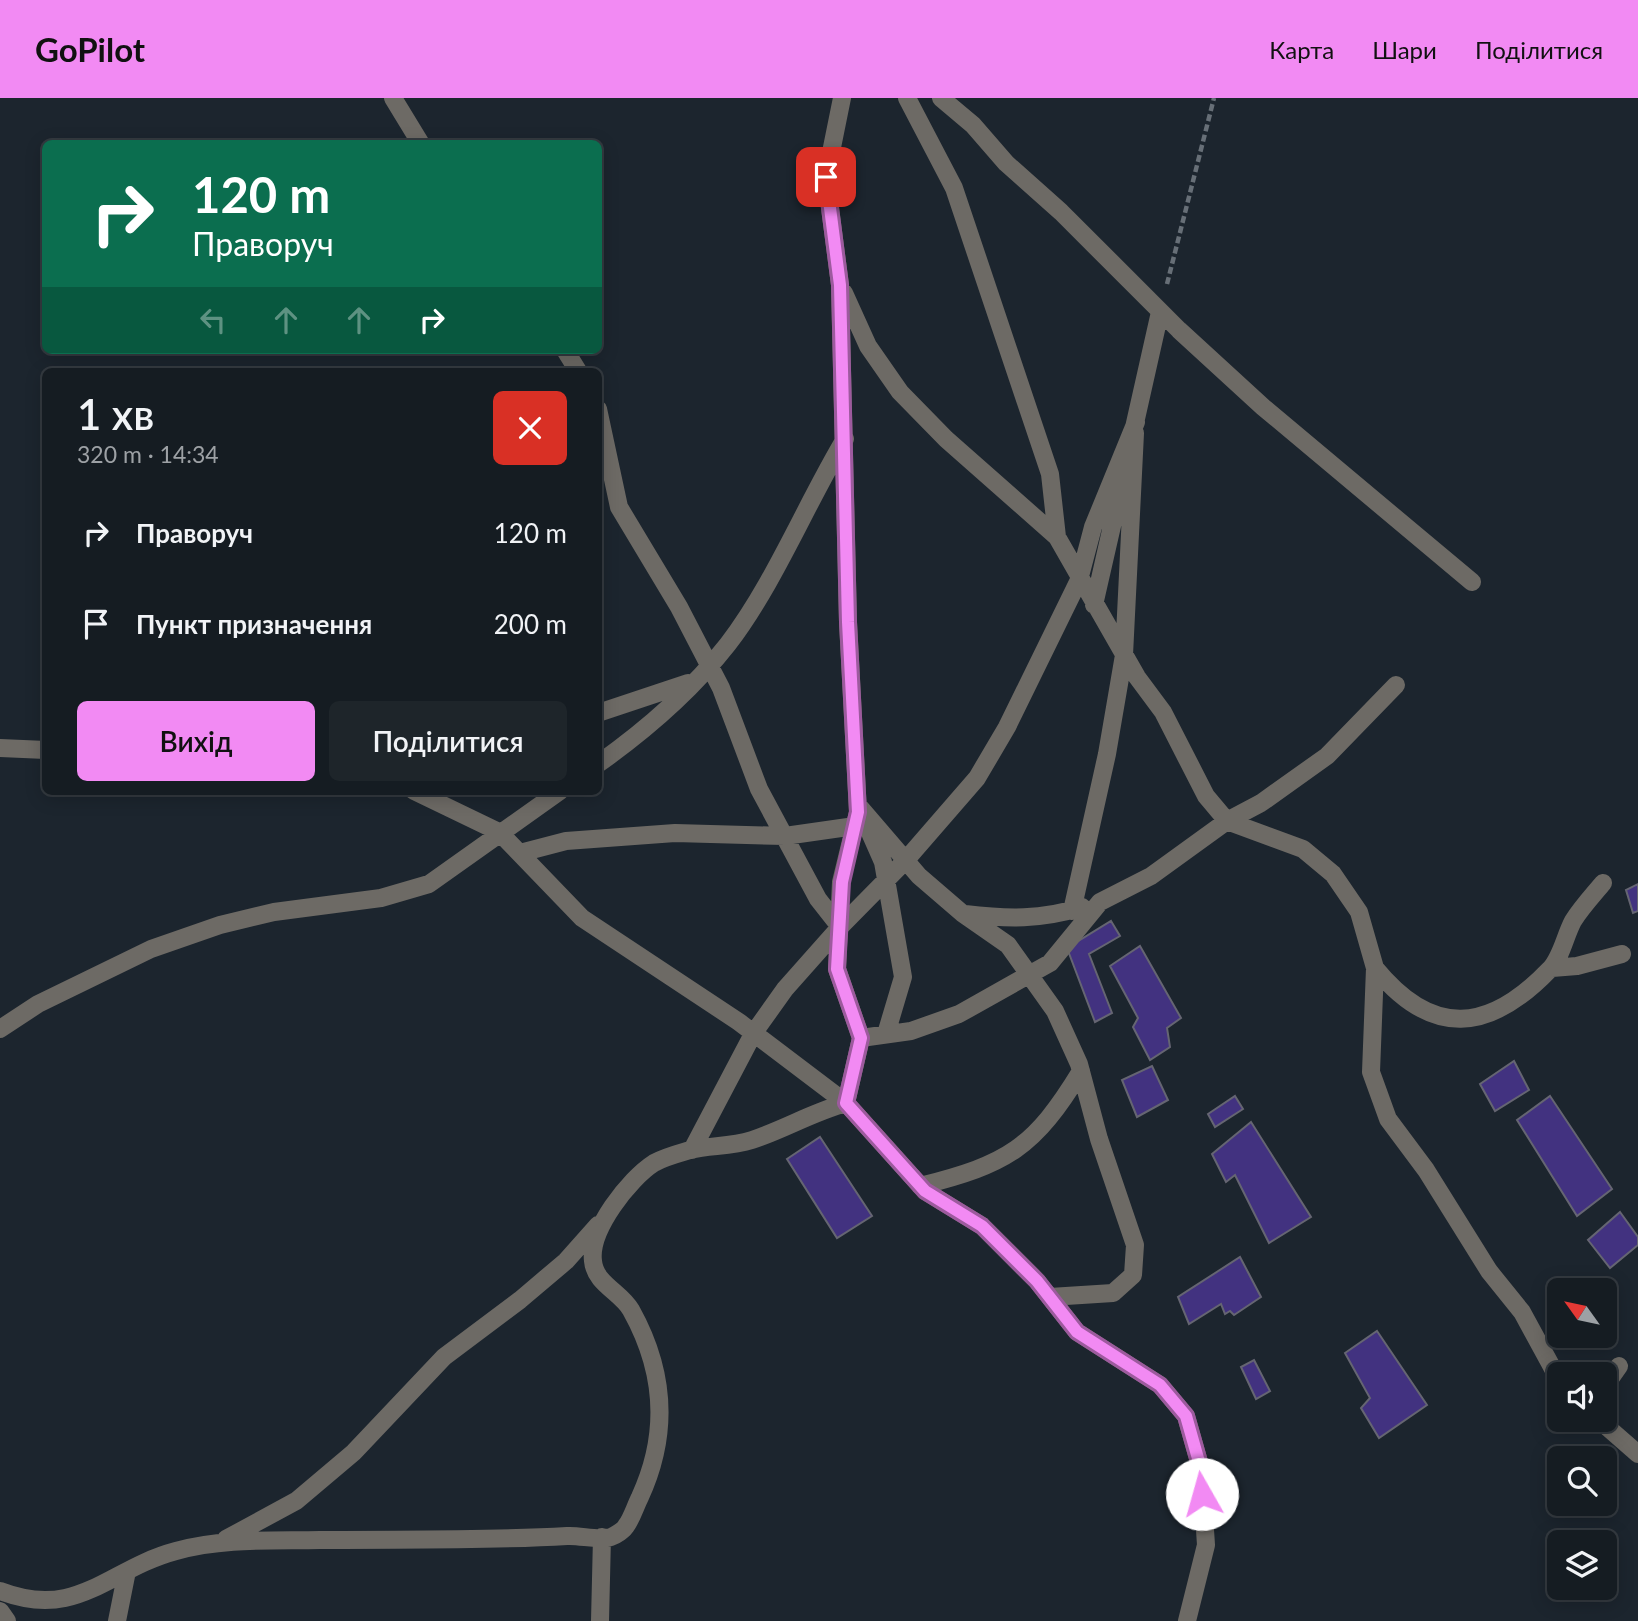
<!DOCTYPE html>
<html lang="uk">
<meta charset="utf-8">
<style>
body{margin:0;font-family:Lato,sans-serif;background:#1e252a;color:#f1f3f6;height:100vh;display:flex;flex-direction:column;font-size:26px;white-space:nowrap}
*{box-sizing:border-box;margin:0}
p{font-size:23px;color:#9da1a5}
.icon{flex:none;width:38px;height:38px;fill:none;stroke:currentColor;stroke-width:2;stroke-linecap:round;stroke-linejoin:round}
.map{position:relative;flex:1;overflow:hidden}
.side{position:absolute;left:42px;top:270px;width:560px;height:427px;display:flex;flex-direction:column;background:#151c22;border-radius:10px;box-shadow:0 4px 18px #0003,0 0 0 2px #343a40}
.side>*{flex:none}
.hud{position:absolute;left:42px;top:42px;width:560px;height:214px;border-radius:10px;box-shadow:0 4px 18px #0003,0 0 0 2px #343a40;background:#0b6e4f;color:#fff;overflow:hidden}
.needle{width:46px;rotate:303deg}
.fabs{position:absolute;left:1547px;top:1180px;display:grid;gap:14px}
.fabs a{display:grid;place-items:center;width:70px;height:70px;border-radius:10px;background:#151c22;box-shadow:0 4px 18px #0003,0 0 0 2px #343a40;font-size:35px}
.pin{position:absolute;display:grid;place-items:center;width:60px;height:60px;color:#fff;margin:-30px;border-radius:14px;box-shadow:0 4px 10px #0006}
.me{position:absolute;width:77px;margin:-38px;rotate:353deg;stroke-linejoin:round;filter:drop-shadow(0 0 5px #0008)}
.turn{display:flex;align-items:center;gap:24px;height:147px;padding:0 35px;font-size:32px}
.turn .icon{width:91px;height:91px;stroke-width:2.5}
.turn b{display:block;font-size:49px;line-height:60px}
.lanes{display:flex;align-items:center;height:66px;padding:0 35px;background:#0003;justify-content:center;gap:35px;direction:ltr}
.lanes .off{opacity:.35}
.round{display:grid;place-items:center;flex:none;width:74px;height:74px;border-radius:10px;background:#1e252a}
.overview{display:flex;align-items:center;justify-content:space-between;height:119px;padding:0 35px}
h1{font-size:42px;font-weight:600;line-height:52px}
.action{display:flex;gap:14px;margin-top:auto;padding:14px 35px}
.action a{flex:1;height:80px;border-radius:10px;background:#f28af3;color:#111;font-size:28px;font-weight:600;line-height:80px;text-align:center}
.action a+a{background:#1e252a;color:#f1f3f6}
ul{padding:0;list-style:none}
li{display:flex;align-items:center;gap:21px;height:91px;padding:0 35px}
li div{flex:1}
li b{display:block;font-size:26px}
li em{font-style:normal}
header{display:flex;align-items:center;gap:42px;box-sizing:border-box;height:98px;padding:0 35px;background:#f28af3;color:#111}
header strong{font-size:33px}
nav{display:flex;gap:38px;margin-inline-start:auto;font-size:24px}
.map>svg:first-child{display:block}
.building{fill:#423280;stroke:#656572;stroke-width:2}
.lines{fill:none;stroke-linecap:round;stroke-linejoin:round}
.path{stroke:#676f77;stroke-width:4.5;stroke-dasharray:7 3.5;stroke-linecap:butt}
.minor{stroke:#6d6a65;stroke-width:18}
.route-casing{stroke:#9d5a9e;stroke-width:18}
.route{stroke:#f28af3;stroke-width:12}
</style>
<header>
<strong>GoPilot</strong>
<nav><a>Карта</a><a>Шари</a><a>Поділитися</a></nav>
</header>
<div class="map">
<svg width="1638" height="1523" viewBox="0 0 1638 1523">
<rect width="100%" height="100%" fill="#1c252e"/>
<path class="building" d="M1638 786V813L1633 815 1626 792Z
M1111 823 1120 838 1089 856 1112 915 1095 924 1067 850Z
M1140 848 1181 920 1167 930 1170 949 1150 962 1133 929 1138 920 1110 868Z
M1514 963 1529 992 1495 1013 1480 986Z
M1152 968 1168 1002 1137 1019 1122 982Z
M1235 998 1243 1011 1215 1029 1208 1016Z
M1550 998 1612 1091 1577 1118 1517 1022Z
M1251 1024 1311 1119 1269 1145 1235 1077 1226 1084 1212 1056Z
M820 1039 872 1118 837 1140 787 1061Z
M1620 1114 1638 1139V1147L1610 1170 1588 1142Z
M1240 1159 1261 1199 1234 1217 1230 1213 1225 1216 1221 1206 1189 1226 1178 1199Z
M1377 1233 1427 1307 1379 1340 1361 1310 1370 1300 1345 1255Z
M1254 1262 1270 1293 1256 1301 1241 1269Z"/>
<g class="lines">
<path class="path" d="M1167 186 1214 0"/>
<path class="minor" d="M393 0 421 46
M842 0 826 79 840 187 848 524 858 714 841 784 837 871 861 940 846 1005 925 1093 982 1128 1037 1183 1077 1234 1160 1287 1186 1318 1201 1371 1206 1447 1187 1523
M907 0 954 90 1050 376 1057 439
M941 0 973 27 1006 65 1061 114 1179 232 1263 309 1472 484
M844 195 868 248 900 294 946 341 1057 439 1137 579 1163 614 1206 698 1227 723 1303 751 1333 776 1359 814 1375 870 1371 974 1388 1021 1426 1072 1489 1173 1522 1214 1559 1282
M565 252 578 273
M598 311 619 409 679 509 721 590 759 691 818 801 840 829
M1133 334 1160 214
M1094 507 1125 371
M598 615 688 585
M0 650 46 652
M598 666C646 632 692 592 728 546 774 486 806 406 845 341
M414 693 499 734 582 820 739 924 846 1005
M858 707 919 778 962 815 1008 847 1055 913 1079 966 1099 1041 1135 1147 1133 1177 1113 1195 1050 1199
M868 730 883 764 903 879 886 936
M520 755 566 743 675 735 785 738 855 728
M1072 813 1107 656 1124 557 1135 335
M965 816C1007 821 1041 822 1082 809
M1375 870C1432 940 1489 935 1550 871 1561 860 1565 838 1573 823 1581 810 1593 797 1603 785
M1552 870 1577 868 1622 856
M0 931 38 906 151 851 220 827 274 814 381 800 429 786 560 693
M861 940 911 933 959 916 1050 865 1100 804 1151 778 1227 723 1261 705 1327 658 1396 587
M692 1052 753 936 785 891 840 829 905 763 977 680 1007 629 1079 482 1093 429 1136 324
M920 1088C1008 1066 1034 1050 1081 973
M1605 1288 1619 1268
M1598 1321 1638 1356
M226 1441 296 1403 354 1354 444 1259 520 1202 566 1163 598 1127
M0 1493C78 1523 108 1471 176 1453 223 1440 272 1443 320 1442 403 1441 485 1443 567 1438 580 1437 599 1443 611 1439 616 1437 624 1432 626 1428 632 1420 635 1409 640 1399 669 1336 665 1273 631 1212 621 1194 595 1186 593 1163 589 1132 629 1081 654 1065 664 1059 680 1055 690 1052 710 1047 730 1049 752 1042 785 1031 813 1014 846 1005
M0 1513 7 1523
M117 1523 127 1473
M600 1523 602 1439"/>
</g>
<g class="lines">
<defs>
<path id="route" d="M826 79 840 187 848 524 858 714 842 784 837 871 861 940 846 1005 925 1093 982 1128 1037 1183 1077 1234 1160 1287 1186 1318 1201 1371 1202 1396"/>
</defs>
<use href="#route" class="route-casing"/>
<use href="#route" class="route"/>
</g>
</svg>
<div class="fabs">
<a><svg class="needle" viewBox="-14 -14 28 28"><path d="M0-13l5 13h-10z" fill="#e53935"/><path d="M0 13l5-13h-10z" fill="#9da1a5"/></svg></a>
<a><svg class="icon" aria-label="sound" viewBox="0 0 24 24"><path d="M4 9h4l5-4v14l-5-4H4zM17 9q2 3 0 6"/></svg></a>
<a><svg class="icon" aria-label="search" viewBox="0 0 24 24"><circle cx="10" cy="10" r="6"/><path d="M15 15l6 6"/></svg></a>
<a><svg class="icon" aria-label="layers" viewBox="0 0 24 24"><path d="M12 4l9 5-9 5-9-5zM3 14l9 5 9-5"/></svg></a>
</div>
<div class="pin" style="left:826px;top:79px;background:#d93025"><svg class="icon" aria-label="arrive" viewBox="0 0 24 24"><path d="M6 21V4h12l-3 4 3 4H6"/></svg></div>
<svg class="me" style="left:1202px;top:1396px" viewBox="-20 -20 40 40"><circle r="19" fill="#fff"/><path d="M0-13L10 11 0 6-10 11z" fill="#f28af3"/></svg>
<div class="hud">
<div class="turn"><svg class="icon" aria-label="right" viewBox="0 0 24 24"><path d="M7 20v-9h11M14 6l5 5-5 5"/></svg><div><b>120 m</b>Праворуч</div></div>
<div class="lanes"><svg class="icon off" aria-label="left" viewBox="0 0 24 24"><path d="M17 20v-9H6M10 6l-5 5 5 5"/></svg><svg class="icon off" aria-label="ahead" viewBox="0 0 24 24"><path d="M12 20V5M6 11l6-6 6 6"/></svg><svg class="icon off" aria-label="ahead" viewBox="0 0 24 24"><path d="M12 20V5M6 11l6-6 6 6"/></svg><svg class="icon" aria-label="right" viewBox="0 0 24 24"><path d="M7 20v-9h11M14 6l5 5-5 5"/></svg></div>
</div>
<section class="side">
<div class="overview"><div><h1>1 хв</h1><p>320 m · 14:34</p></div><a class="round" style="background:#d93025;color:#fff"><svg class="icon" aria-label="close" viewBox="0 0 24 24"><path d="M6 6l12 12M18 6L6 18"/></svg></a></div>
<ul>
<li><svg class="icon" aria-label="right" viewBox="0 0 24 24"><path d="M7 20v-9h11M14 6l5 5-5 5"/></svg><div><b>Праворуч</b></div><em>120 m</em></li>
<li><svg class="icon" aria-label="arrive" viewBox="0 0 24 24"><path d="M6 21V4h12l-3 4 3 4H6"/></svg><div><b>Пункт призначення</b></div><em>200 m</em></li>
</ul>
<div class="action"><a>Вихід</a><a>Поділитися</a></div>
</section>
</div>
